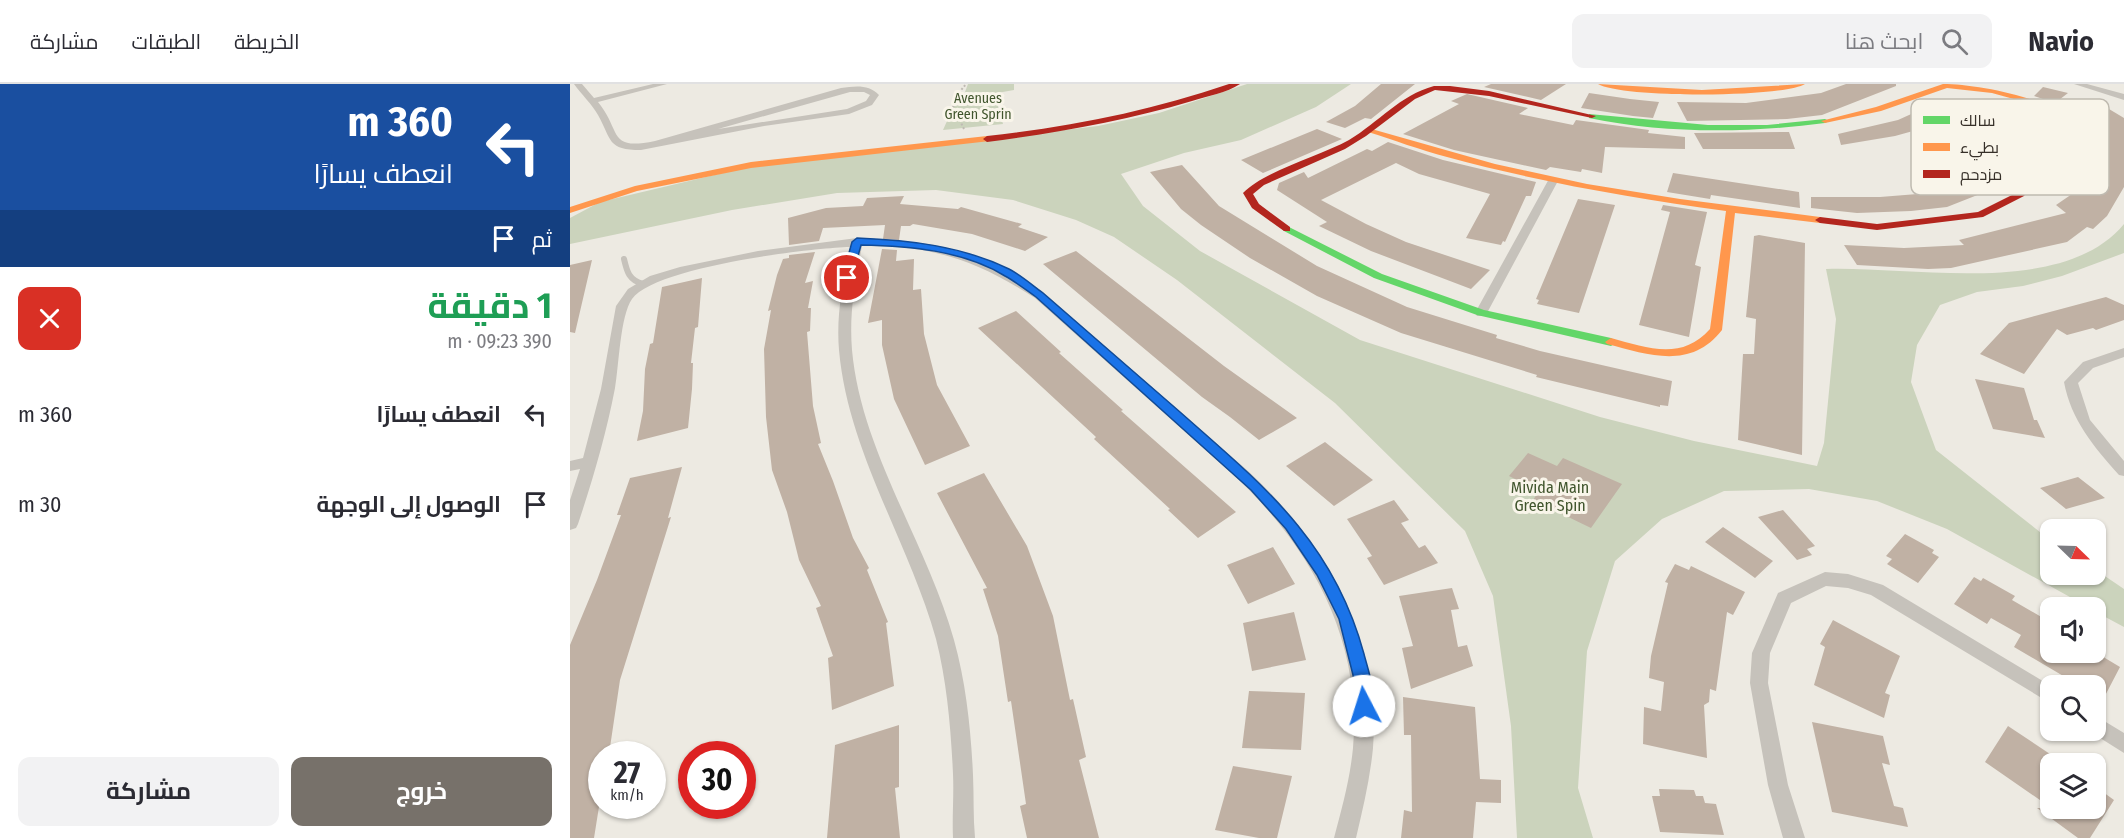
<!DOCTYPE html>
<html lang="ar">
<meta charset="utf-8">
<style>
body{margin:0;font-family:"Fira Sans Condensed",Cairo,sans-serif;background:#f2f2f3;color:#2b2b33;direction:rtl;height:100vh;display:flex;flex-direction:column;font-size:22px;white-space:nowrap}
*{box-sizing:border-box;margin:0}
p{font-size:20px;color:#7c7c81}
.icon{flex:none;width:33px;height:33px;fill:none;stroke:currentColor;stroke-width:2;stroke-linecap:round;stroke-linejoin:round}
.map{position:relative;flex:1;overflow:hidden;direction:ltr}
.drawer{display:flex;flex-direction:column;background:#fff;width:570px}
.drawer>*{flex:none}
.top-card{background:#1a4fa0;color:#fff;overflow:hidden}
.needle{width:39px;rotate:113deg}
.controls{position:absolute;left:1470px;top:435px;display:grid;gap:12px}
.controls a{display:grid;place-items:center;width:66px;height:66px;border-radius:12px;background:#fff;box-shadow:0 2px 4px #0004;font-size:30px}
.speed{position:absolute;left:18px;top:657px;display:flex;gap:12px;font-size:30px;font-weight:700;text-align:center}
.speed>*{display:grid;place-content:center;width:78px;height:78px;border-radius:50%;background:#fff;box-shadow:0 2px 4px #0004;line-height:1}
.speed small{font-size:15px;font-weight:400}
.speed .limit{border:9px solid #d22;background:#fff;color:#111}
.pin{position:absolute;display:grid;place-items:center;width:51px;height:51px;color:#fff;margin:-26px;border:3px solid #fff;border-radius:50%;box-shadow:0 2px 6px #0007}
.me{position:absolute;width:66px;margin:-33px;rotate:355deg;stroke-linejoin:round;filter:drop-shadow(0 0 4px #0008)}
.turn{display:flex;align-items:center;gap:21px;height:126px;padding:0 18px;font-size:27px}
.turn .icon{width:78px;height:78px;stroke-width:2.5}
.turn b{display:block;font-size:42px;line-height:51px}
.then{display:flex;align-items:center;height:57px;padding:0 18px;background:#0003;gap:12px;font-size:22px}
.round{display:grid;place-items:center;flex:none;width:63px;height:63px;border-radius:12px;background:#f2f2f3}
.summary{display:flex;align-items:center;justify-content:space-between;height:102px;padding:0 18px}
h1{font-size:36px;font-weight:700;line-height:45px;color:#1e9e55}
.primary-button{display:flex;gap:12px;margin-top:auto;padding:12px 18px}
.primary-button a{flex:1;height:69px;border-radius:12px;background:#77716a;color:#fff;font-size:24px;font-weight:700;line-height:69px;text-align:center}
.primary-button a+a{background:#f2f2f3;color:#2b2b33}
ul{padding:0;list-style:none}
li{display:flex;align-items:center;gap:18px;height:90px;padding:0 18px}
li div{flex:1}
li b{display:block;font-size:22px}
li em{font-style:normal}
header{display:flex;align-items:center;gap:36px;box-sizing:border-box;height:84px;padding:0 30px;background:#fff;border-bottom:2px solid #e1e1e2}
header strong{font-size:28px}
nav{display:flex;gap:33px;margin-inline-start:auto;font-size:21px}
.search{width:420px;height:54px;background:#f2f2f3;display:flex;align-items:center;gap:15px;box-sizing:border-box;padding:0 21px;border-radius:12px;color:#7c7c81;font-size:22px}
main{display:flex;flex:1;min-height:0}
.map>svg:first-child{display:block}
.green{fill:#cbd3bc}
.building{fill:#c0b1a4}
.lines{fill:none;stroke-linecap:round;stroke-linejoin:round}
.path{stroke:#bfbab3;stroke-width:2;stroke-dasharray:2 2;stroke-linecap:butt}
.lane{stroke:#c6c2bb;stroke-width:6}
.street{fill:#c6c2bb;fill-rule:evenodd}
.fast{fill:#63d668;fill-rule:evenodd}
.slow{fill:#ff974d;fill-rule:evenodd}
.jam{fill:#b3261e;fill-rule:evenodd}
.route{fill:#1a73e8;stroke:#114b97;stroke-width:1.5}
.labels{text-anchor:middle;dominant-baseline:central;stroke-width:6;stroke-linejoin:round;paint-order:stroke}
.far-park-label{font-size:14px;fill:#40552d;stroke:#f9f5ea}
.park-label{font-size:16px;fill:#40552d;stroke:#f9f5ea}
.key{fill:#f9f5ea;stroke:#bfbab0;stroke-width:1.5}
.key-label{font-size:16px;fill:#373029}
</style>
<header>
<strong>Navio</strong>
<div class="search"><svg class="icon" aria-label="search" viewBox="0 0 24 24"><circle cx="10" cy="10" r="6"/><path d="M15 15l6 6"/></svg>ابحث هنا</div>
<nav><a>الخريطة</a><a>الطبقات</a><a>مشاركة</a></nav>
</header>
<main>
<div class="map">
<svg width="1554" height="754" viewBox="0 0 1554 754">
<rect width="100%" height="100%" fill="#edeae2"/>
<path class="green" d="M398 0H444V6L427 9V19L433 40 373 46 386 17 395 8Z
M677 0H781L746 23 671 56 614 69 551 90 573 122 630 167 790 256 1030 333 1124 357 1247 382 1254 359 1266 235 1256 185C1341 182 1493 214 1554 140V169L1492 192 1453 202 1407 208 1370 221 1347 261 1341 298 1366 366 1480 456V490H1526V486L1554 505V543L1526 528V524L1518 523 1377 445 1307 417 1239 405 1154 407 1092 435 1045 477 1017 567 1008 704 1023 754H947L941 642 923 512 895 447 765 319 607 196 544 153 506 136 443 116 366 106 267 109 162 126 0 160V134L30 118 174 84 528 42 589 29Z"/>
<path class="building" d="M811 0H845L801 35 795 34 775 44 756 38 785 22Z
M921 0H996L971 16 914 3Z
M1276 0H1326V2L1252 31 1217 35 1117 37 1107 18 1176 19 1251 9Z
M1473 3 1498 9 1485 19 1464 12Z
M1019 9 1060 15 1089 18 1083 34 1063 32 1011 24Z
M897 10 958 24 949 30 1003 41 1006 36 1079 46 1078 49 1115 53V65L1035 63 1032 89 1012 85 1011 88 980 83 976 86 884 66 833 50 889 20 881 17Z
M1370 17 1395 26 1361 42 1325 52 1271 61 1268 50 1328 36Z
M1507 19H1529L1554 34V103L1537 132 1523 145 1517 143 1497 158 1381 184 1358 185 1287 181 1274 161 1334 164 1394 161 1389 156 1496 129 1486 121 1502 110 1510 91 1508 87 1534 41Z
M1454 21 1481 33 1442 87 1421 110 1415 108 1377 123 1341 127 1287 129 1241 124V113H1310L1360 109 1400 93 1421 66 1415 64Z
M747 45 772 55 693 89 671 76Z
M1219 48 1225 65H1133L1124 49Z
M818 58 873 76 966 98 961 112H956L935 158 933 157 931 161 896 154 920 110 849 90 826 79 751 116 796 140 836 158 920 186 901 205 801 167 749 142 757 138 707 106 709 99 734 88 738 94 797 65 802 67Z
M612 81 649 122 747 182 837 223 927 251 926 254 970 267 1102 297 1098 322 1090 321V323L966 293 967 291 831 249 747 212 680 174 631 141 611 125 580 88Z
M1103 89 1229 108 1230 124 1141 111 1140 115 1097 108Z
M334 112 330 120 388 125 391 123 452 140 448 143 478 153 455 167 402 150 343 140 340 142H331L329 156 313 155 315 141 253 144 249 157 219 161 218 134 256 124 293 122 297 114Z
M1008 115 1045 121 1009 229 967 220 969 216 966 215Z
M1093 121 1137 128 1125 181 1131 183 1119 253 1069 241 1100 128 1091 126Z
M1189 151 1235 159 1232 371 1168 356 1173 270H1184L1186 235 1176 233 1184 152Z
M312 165 327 166 326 177 344 175 343 206 351 205 354 250 367 301 400 362 355 381 324 315 312 261V236L298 239Z
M506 167 654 282 727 334 689 356 660 333 632 313 473 180Z
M245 168 235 199 243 197 238 224H241L240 247 237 248 243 322 251 359 248 360 263 397 283 454 299 484 297 486 318 538 316 539 324 602 262 626 258 574 263 572 246 524 251 522 229 476 217 428 202 386 196 333 194 265 201 226 198 227 207 191 213 175 219 174V171Z
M22 176 5 249 0 248V181Z
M132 194 128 243 125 244 121 279H123L122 305 118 344 67 357 73 327 75 285 80 260 83 259 92 203Z
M1536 213 1554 221V236L1526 246 1523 244 1497 251 1487 245 1454 290 1410 270 1439 239Z
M446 227 491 268 489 269 553 326 551 327 666 428 628 454 598 426 600 425 524 355 526 353 408 244Z
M1405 295 1454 304 1464 336H1467L1475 354 1423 345Z
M755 358 803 396 764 422 716 382Z
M958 369 987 382 993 374 1052 400 1021 444 963 416 969 407 939 392Z
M112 383 98 434 101 433 50 596 39 670H32V704L24 754H0V561L27 496 51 431H47L60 394Z
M414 389 457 462 483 532 500 616 503 615 516 673 509 676 529 754H457L450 722 456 720 441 617 438 618 428 552 413 505 417 504 367 409Z
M1508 393 1535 414 1496 425 1470 404Z
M824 416 839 436 831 439 849 464 855 461 868 479 814 501 797 474 802 472 777 435Z
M1213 426 1245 462 1237 465 1242 471 1227 476 1188 433Z
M1153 443 1203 477 1185 494 1135 458Z
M1335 450 1364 466 1362 469 1369 473 1348 499 1317 480 1322 475 1316 472Z
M703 463 725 500 678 520 657 481Z
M1105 480 1119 486 1121 482 1175 508 1163 531 1157 528 1146 607 1140 605 1139 618 1134 621 1137 674 1073 660 1074 623 1091 627 1094 598 1079 594 1081 572 1098 499 1095 498Z
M1404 493 1411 497 1413 494 1445 512 1442 516 1480 538V568H1525L1550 583 1526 629V602H1490L1495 593 1444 563 1451 551 1421 534 1417 540 1384 520Z
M882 504 889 525 881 526 888 563 897 561 903 582 841 605 832 564 843 562 829 512Z
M724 528 736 576 682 587 673 539Z
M1263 536 1330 572 1315 609 1320 611 1314 634 1244 601 1255 563 1250 560Z
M679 607 735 609 731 666 672 664Z
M833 613 905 623 910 695 931 696V719L906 718 903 754H831L834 726 842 728 841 651H834Z
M1242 638 1313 652 1320 681 1312 679 1324 722 1333 724 1338 743 1262 728Z
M329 641V703L325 704 330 754H257L265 661Z
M1438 642 1495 680H1480V723L1415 678Z
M663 682 722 692 707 754H689L645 746Z
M1526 703 1544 716 1520 754H1508L1467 724H1526Z
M1089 705 1124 706 1126 712H1133L1135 719 1146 720 1154 751 1090 748 1082 712H1090Z"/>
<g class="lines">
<path class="path" d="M394 45 383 22 388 10 396 0"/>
<path class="lane" d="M54 175C57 188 59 196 73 200"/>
<path class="street" d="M4 0H12L24 14 83 0H97L28 18C52 47 37 67 85 57L271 4C285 2 299 0 309 11L302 21 279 30 194 42 71 66C37 66 42 56 28 31 22 20 11 10 4 0ZM280 8H294L300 11 296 17 277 25 148 45Z
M1504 0H1517L1554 10V16Z
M980 93 989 95 917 229 915 232H907L905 229Z
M287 154C302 159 333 157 351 159 396 164 435 185 473 208L678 387C756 459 811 556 803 664 800 695 793 724 786 754H764C772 724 780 695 783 664 792 557 743 467 668 395L465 214C406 176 362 161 292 162 285 197 279 230 282 266 291 367 357 459 384 556 396 599 401 646 403 691 404 712 403 733 405 754H383C382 733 384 712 383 690 381 645 377 598 366 555 339 458 278 368 269 266 266 231 273 197 280 163 239 164 84 183 62 215 50 232 49 282 45 304 36 351 23 395 8 440L6 444 0 446V416L10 385 0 387V377L13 374 31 305 46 222 58 205 80 192 110 183 188 167Z
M1554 264V273L1523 284 1508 299 1520 336 1554 377V392L1549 391C1524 363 1501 336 1494 298L1513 278Z
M1255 488 1278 490 1313 501 1481 602 1480 619 1301 511 1278 504 1256 502 1221 519 1200 569 1198 599 1218 701 1235 754H1213L1198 701 1180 599 1182 569 1208 509Z
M1526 632 1554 649V669L1519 647 1526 646Z"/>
<path class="fast" d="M1019 30 1138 41H1197L1255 35 1259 37 1255 39C1178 49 1096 50 1019 34Z
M717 142 812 190 914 226 1041 254 1047 258 1041 262 907 231 804 194 714 147 712 145Z"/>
<path class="slow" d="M1028 0 1132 6 1235 0C1212 14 1051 14 1028 0Z
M1373 0C1407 0 1481 14 1504 39L1497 41 1488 33 1458 19 1422 9 1377 4 1311 27 1255 39 1251 37 1306 23Z
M798 44 925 80 1017 100 1110 115 1250 133 1255 136 1250 139 1165 129 1152 246C1121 286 1079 271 1037 260L1035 258 1041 254C1077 264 1112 277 1140 245L1156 127C1062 114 969 98 877 73 850 66 824 56 798 48Z
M417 52 421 55 420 57 181 84 67 107 0 129V123L65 102 181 78Z"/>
<path class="jam" d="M659 0H670C657 9 637 12 622 17 555 37 486 49 417 58L413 55 417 52C500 43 580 27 659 0Z
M864 2H880L919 7 1026 32 1022 34 919 12 865 6 845 15 796 52 775 65 694 101 683 110 689 120 720 143V147H714L682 124 673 109C694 87 750 72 779 56 809 38 830 11 864 2Z
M1497 37 1504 39 1506 51 1454 112 1413 133 1307 146 1250 139 1245 136 1250 133 1307 140 1408 128 1448 108 1498 51Z"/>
</g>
<path class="route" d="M287 154C339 156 392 162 439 185 451 191 462 201 473 209 519 249 565 289 610 328 694 402 764 458 794 570 798 586 808 612 800 627L794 630 788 627 783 591 769 535 747 491 716 445 681 406 466 213C456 206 446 198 435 192 393 166 338 162 291 161L282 194 281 197H273L272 194 282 158Z"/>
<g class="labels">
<g class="far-park-label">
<text x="408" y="14">Avenues<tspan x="408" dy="16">Green Sprin</tspan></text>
</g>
<g class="park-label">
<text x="980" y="403">Mivida Main<tspan x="980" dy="18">Green Spin</tspan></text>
</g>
</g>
<rect x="1341" y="15" width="198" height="96" rx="9" class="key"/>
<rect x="1353" y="32" width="27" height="8" fill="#63d668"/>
<rect x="1353" y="59" width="27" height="8" fill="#ff974d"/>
<rect x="1353" y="86" width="27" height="8" fill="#b3261e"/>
<g class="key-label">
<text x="1390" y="42">سالك</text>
<text x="1390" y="69">بطيء</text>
<text x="1390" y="96">مزدحم</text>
</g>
</svg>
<div class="controls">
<a><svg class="needle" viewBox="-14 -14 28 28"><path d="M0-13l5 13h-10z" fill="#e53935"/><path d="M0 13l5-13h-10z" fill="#7c7c81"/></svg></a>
<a><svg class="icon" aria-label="sound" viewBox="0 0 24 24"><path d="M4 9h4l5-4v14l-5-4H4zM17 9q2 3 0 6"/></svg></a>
<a><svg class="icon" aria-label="search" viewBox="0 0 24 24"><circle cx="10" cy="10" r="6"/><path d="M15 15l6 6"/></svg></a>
<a><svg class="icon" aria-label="layers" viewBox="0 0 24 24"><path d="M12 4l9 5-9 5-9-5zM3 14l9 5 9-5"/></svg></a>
</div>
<div class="speed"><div>27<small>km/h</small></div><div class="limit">30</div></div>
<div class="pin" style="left:277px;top:194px;background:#d93025"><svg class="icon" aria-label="arrive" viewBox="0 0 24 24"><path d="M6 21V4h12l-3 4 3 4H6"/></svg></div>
<svg class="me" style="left:794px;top:622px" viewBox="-20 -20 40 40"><circle r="19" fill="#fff"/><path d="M0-13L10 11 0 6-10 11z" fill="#1a73e8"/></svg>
</div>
<section class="drawer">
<div class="top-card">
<div class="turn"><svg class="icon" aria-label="left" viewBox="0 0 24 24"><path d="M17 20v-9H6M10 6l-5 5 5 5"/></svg><div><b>360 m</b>انعطف يسارًا</div></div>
<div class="then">ثم<svg class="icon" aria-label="arrive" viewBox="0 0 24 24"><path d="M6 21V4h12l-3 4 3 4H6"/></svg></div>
</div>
<div class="summary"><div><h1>1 دقيقة</h1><p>390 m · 09:23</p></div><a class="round" style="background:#d93025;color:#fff"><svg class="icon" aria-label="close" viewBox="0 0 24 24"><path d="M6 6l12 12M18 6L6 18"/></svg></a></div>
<ul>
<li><svg class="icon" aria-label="left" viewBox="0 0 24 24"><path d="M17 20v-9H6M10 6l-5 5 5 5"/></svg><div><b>انعطف يسارًا</b></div><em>360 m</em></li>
<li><svg class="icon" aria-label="arrive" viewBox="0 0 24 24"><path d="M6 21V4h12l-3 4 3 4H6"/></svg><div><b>الوصول إلى الوجهة</b></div><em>30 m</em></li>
</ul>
<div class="primary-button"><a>خروج</a><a>مشاركة</a></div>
</section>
</main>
